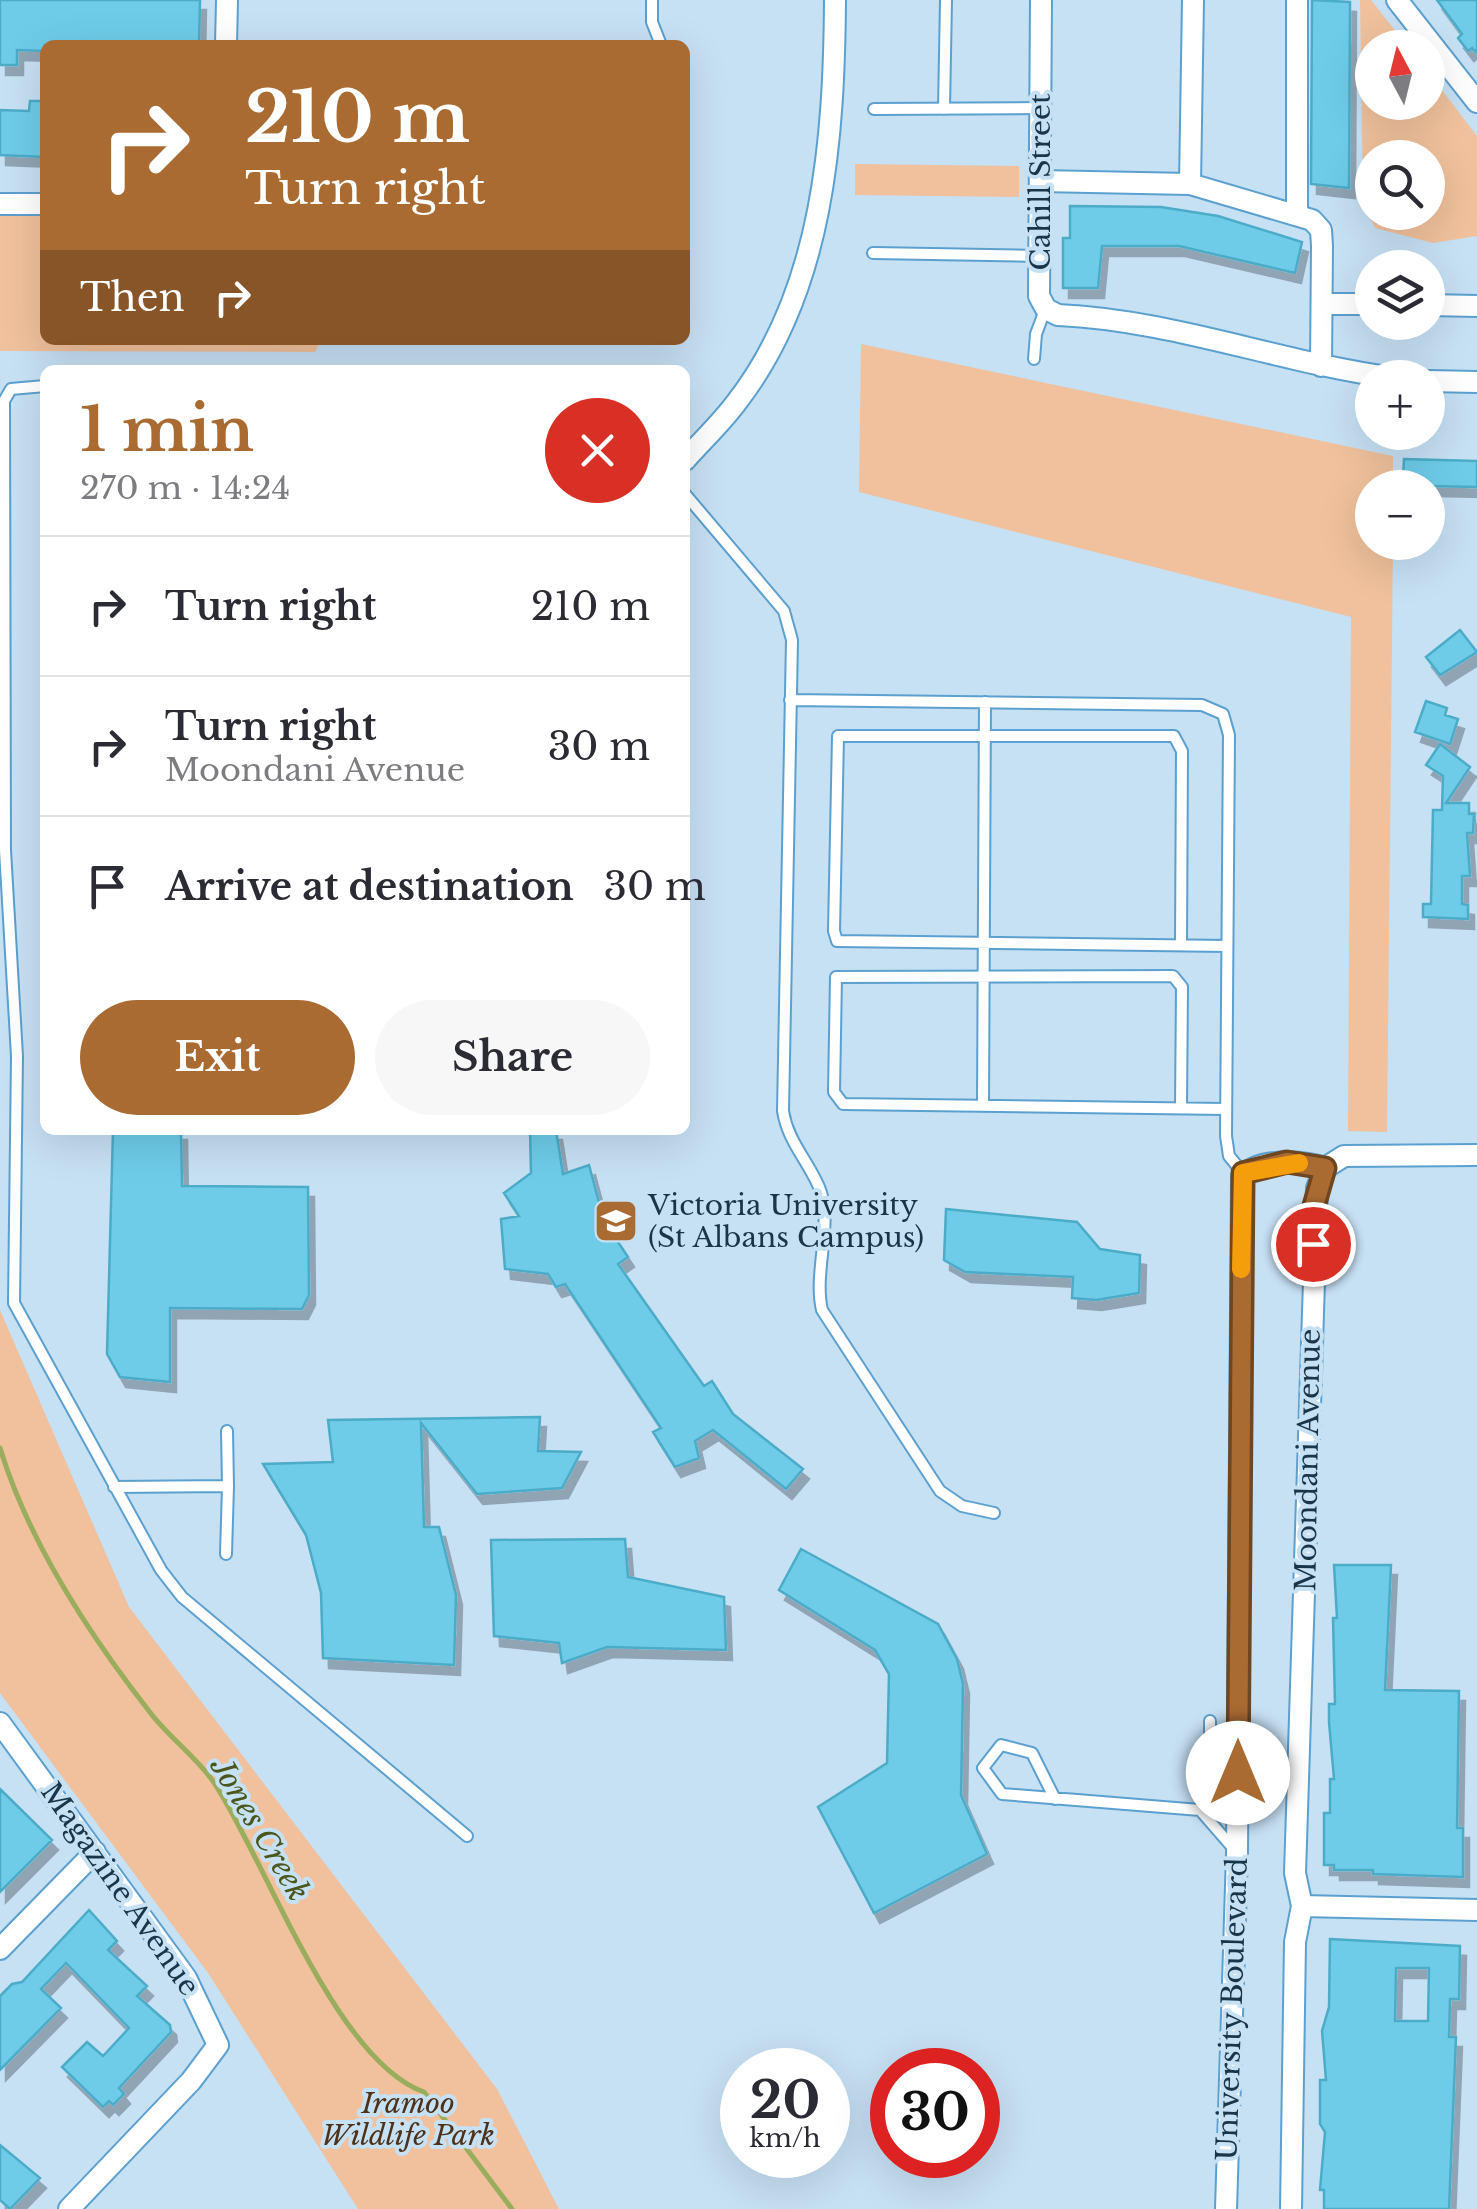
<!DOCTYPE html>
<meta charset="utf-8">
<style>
body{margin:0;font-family:"Libre Baskerville",serif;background:#f7f7f7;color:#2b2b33;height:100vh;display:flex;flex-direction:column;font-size:38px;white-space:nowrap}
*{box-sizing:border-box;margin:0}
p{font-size:32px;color:#7c7c81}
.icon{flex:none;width:55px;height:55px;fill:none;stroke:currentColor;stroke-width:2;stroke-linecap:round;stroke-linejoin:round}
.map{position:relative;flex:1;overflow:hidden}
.sheet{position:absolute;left:40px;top:365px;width:650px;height:770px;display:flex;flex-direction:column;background:#fff;border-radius:15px;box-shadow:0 10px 40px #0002}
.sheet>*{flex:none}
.guide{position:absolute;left:40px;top:40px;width:650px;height:305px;border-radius:15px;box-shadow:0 10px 40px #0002;background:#aa6b32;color:#fff;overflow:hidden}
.needle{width:65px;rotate:353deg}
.fabs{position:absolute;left:1355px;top:30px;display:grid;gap:20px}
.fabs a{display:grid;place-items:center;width:90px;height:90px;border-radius:50%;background:#fff;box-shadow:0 10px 40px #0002;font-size:50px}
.speed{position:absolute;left:720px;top:2048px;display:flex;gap:20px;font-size:50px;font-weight:700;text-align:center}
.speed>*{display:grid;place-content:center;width:130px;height:130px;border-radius:50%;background:#fff;box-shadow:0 10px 40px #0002;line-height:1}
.speed small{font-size:25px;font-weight:400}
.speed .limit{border:15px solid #d22;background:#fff;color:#111}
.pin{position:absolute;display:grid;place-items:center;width:85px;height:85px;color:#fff;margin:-42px;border:5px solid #fff;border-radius:50%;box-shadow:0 2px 10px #0007}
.me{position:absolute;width:110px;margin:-55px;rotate:0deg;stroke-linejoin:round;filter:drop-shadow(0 0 8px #0008)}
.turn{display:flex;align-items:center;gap:35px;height:210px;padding:0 40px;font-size:45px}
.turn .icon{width:130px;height:130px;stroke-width:2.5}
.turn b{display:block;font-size:70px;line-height:85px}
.then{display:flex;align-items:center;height:95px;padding:0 40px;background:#0003;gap:20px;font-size:38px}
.round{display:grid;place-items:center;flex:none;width:105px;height:105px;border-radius:52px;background:#f7f7f7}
.head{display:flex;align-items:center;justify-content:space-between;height:170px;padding:0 40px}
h1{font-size:60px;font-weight:800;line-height:75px;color:#aa6b32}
.action{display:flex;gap:20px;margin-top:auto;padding:20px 40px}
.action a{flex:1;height:115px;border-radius:60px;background:#aa6b32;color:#fff;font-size:40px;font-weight:800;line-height:115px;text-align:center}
.action a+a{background:#f7f7f7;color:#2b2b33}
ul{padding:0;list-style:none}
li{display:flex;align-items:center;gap:30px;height:140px;padding:0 40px;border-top:2px solid #e1e1e2}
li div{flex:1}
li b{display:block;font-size:38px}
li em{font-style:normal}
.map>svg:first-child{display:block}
.green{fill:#f0c19c;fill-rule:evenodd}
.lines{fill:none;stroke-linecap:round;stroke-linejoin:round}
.stream{stroke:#9aad5c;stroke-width:5}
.building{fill:#6ecce9;stroke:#4cacc8;stroke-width:2.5;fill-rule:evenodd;filter:url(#shadow)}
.service-casing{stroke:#5ca0cf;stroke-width:14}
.minor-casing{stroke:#5ca0cf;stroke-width:24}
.service{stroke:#fff;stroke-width:10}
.minor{stroke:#fff;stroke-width:20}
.route-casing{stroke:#6e4620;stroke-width:25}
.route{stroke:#aa6b32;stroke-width:18}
.slow{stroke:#f59e0b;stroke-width:18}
.labels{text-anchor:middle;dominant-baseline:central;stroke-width:8;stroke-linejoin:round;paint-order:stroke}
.street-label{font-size:28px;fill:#193549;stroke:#c6e0f4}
.poi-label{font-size:28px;fill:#193549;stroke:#c6e0f4;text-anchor:start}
.park-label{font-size:28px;font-style:italic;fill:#4d3118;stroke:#c6e0f4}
.water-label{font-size:30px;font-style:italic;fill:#4a561b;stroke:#c6e0f4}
</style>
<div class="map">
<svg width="1477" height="2209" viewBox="0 0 1477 2209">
<defs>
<filter id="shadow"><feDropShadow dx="6" dy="10" stdDeviation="0" flood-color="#0004"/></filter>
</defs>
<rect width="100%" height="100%" fill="#c6e0f4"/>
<path class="green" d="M1360 0H1371L1408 47 1372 48V102H1428V72L1477 136V236L1433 243 1375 228 1363 203ZM1372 158H1428V212H1372Z
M855 164 1019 166V197L855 195Z
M0 213 45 215V340H321L315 352 0 351Z
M861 344 1393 456V487L1372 488V542L1393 543 1387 1132 1348 1131 1351 617 859 492Z
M0 1310 129 1607 497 2089 559 2209H358L208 1973 0 1693Z"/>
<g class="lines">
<path class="stream" d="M0 1448C29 1543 88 1633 149 1711 168 1737 197 1757 215 1784 267 1864 336 2061 424 2092L512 2209"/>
</g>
<path class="building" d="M0 0H200L199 45H45V51L17 50V65H0Z
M1312 0 1350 2 1349 188 1311 184Z
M1437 0H1477V53L1472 48 1468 51 1458 38 1462 34Z
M30 101H45V157L0 155V110L29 111Z
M1070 206 1161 207 1218 216 1302 242 1295 273 1179 246H1102L1098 288H1063V238H1070Z
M1404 459 1477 461V487L1431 486 1403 478Z
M1460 630 1477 652 1440 675 1426 657Z
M1426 701 1447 708 1445 715 1458 719 1450 744 1415 732Z
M1440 744 1470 767 1446 803H1469V814H1474L1473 833H1467L1470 876H1462V904L1468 905V919L1423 917V904H1431L1433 810H1442L1443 776 1426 765Z
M113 1130H181L182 1186 308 1187 309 1295 302 1309 170 1308V1382L120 1377 107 1354Z
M530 1130H556L563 1174 589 1165 604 1221 628 1257 618 1264 704 1386 712 1381 733 1414 803 1469 786 1489 713 1430 695 1441 699 1458 675 1467 653 1432 661 1428 565 1284 556 1287 548 1274 505 1269 501 1219 519 1216 504 1193 531 1173Z
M946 1209 1077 1222 1100 1249 1140 1255 1139 1293 1096 1300 1072 1298 1073 1277 965 1272 944 1260Z
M540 1417 538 1451 581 1452 562 1488 477 1494 421 1423 424 1527H439L456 1595 454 1665 323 1658 321 1593 306 1535 263 1464 333 1462 328 1420Z
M625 1539 628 1577 724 1597 726 1650 607 1647 562 1663 559 1643 494 1636 491 1540Z
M801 1549 938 1624 957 1659 963 1684 961 1795 987 1854 874 1913 818 1807 887 1763 889 1674 875 1650 779 1590Z
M1334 1565H1391L1385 1690 1459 1691 1457 1828H1463V1877L1373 1874V1870H1334V1865H1324V1813H1330V1779H1334L1329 1722V1704H1335L1333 1618H1337Z
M0 1789 52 1840 0 1892Z
M89 1910 117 1941 108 1950 147 1986 137 1996 170 2025 171 2032 119 2088 124 2094 113 2105 109 2101 103 2107 62 2067 87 2042 103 2056 129 2028 66 1963 41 1989 61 2008 0 2070V1996L12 1984 22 1982Z
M1330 1939 1460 1946 1459 1999H1450L1449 2037H1456L1449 2209H1324V2190H1320L1325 2132 1320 2124V2080H1326L1322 2031 1329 2007ZM1396 1968H1429L1428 2021H1395Z
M0 2145 40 2178 10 2209 0 2200Z"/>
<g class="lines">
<defs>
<path id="service" d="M652 0V22L661 45
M874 109 1041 108
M944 109 946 0
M873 253 1039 256
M1034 359 1036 334 1045 310
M45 386 11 389 4 401 5 850 17 1056 14 1303 161 1570 182 1597 467 1836
M685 494 784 611 792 640 783 1111C788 1142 807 1159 819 1187 834 1224 813 1271 822 1310L940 1491 962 1506 994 1513
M790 700 1202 705 1223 714 1229 735 1226 1136 1229 1156 1243 1173
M1181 945 1182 751 1174 736H838L834 931 837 941 1227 946
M983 1105 985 702
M1181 1108 1182 987 1173 976 836 977 834 1092 843 1104 1225 1109
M114 1487 228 1486 227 1431
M226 1554 228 1486
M1055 1799 1032 1753 1001 1745 983 1768 1002 1794 1200 1810 1233 1848
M1200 1810 1210 1788V1721"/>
<path id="minor" d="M1041 0 1039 296 1046 309 1058 315C1173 320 1281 363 1395 378
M1397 0 1477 102
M226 45 227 0
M1040 181 1190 184 1312 220 1321 230 1322 246 1321 366
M1190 184 1193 0
M0 204H45
M1297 214V0
M1322 304H1372
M1428 305 1477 306
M1428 381 1477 382
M685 460C702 441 721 423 736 403 824 290 834 137 835 0
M0 1723 186 1978 218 2045 191 2081 69 2209
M1302 1906 1477 1910
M0 1949 95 1852
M1226 2209 1237 1853 1242 1177C1258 1158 1302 1160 1325 1168
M1291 2209 1295 1942 1302 1906 1295 1873 1317 1188 1325 1168 1344 1156 1477 1155"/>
</defs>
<use href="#service" class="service-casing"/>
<use href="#minor" class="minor-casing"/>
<use href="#service" class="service"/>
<use href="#minor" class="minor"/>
</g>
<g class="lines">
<defs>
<path id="route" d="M1238 1773 1243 1173 1287 1162 1325 1168 1314 1206 1313 1244"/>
</defs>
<use href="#route" class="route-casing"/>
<use href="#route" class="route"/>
<path class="slow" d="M1241 1269 1243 1173 1299 1163"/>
</g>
<defs>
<symbol id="university-square" viewBox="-11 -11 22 22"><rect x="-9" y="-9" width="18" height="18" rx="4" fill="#aa6b32" stroke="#c6e0f4"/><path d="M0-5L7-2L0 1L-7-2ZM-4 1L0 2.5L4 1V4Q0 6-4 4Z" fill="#fff"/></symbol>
</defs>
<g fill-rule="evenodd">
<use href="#university-square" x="591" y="1196" width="50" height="50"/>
</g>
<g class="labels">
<g class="street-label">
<text transform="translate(1040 182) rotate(-90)">Cahill Street</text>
<text transform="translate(1308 1460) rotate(-89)">Moondani Avenue</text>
<text transform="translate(120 1889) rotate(55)">Magazine Avenue</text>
<text transform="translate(1232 2009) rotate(-88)">University Boulevard</text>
</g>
<g class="poi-label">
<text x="648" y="1205">Victoria University<tspan x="648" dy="32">(St Albans Campus)</tspan></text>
</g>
<g class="park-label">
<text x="408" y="2103">Iramoo<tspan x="408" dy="32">Wildlife Park</tspan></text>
</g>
<g class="water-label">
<text transform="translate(260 1829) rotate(59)">Jones Creek</text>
</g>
</g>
</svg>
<div class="fabs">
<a><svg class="needle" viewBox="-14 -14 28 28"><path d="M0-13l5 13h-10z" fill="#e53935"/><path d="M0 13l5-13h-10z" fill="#7c7c81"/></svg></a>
<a><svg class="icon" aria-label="search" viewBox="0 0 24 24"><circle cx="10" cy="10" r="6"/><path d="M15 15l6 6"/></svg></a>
<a><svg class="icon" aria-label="layers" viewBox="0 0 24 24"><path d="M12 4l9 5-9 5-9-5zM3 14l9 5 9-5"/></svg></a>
<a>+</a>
<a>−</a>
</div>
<div class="speed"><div>20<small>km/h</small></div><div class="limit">30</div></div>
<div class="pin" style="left:1313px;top:1244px;background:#d93025"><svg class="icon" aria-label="arrive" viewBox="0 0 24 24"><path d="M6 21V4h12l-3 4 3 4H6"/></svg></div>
<svg class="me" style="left:1238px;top:1773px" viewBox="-20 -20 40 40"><circle r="19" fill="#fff"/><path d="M0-13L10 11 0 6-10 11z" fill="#aa6b32"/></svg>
<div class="guide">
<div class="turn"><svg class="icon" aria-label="right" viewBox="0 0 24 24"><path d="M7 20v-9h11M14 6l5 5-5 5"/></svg><div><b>210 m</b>Turn right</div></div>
<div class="then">Then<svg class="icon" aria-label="right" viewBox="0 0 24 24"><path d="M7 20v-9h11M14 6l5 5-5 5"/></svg></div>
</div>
<section class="sheet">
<div class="head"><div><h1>1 min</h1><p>270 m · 14:24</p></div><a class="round" style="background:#d93025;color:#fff"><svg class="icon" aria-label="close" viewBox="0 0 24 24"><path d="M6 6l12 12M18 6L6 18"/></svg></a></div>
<ul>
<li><svg class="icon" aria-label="right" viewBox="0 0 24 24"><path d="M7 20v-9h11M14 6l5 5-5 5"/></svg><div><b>Turn right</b></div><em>210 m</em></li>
<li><svg class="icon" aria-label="right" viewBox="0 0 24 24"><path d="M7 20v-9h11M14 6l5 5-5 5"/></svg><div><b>Turn right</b><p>Moondani Avenue</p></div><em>30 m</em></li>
<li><svg class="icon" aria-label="arrive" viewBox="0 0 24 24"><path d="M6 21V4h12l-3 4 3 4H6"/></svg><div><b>Arrive at destination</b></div><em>30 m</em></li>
</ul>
<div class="action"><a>Exit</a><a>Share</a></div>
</section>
</div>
